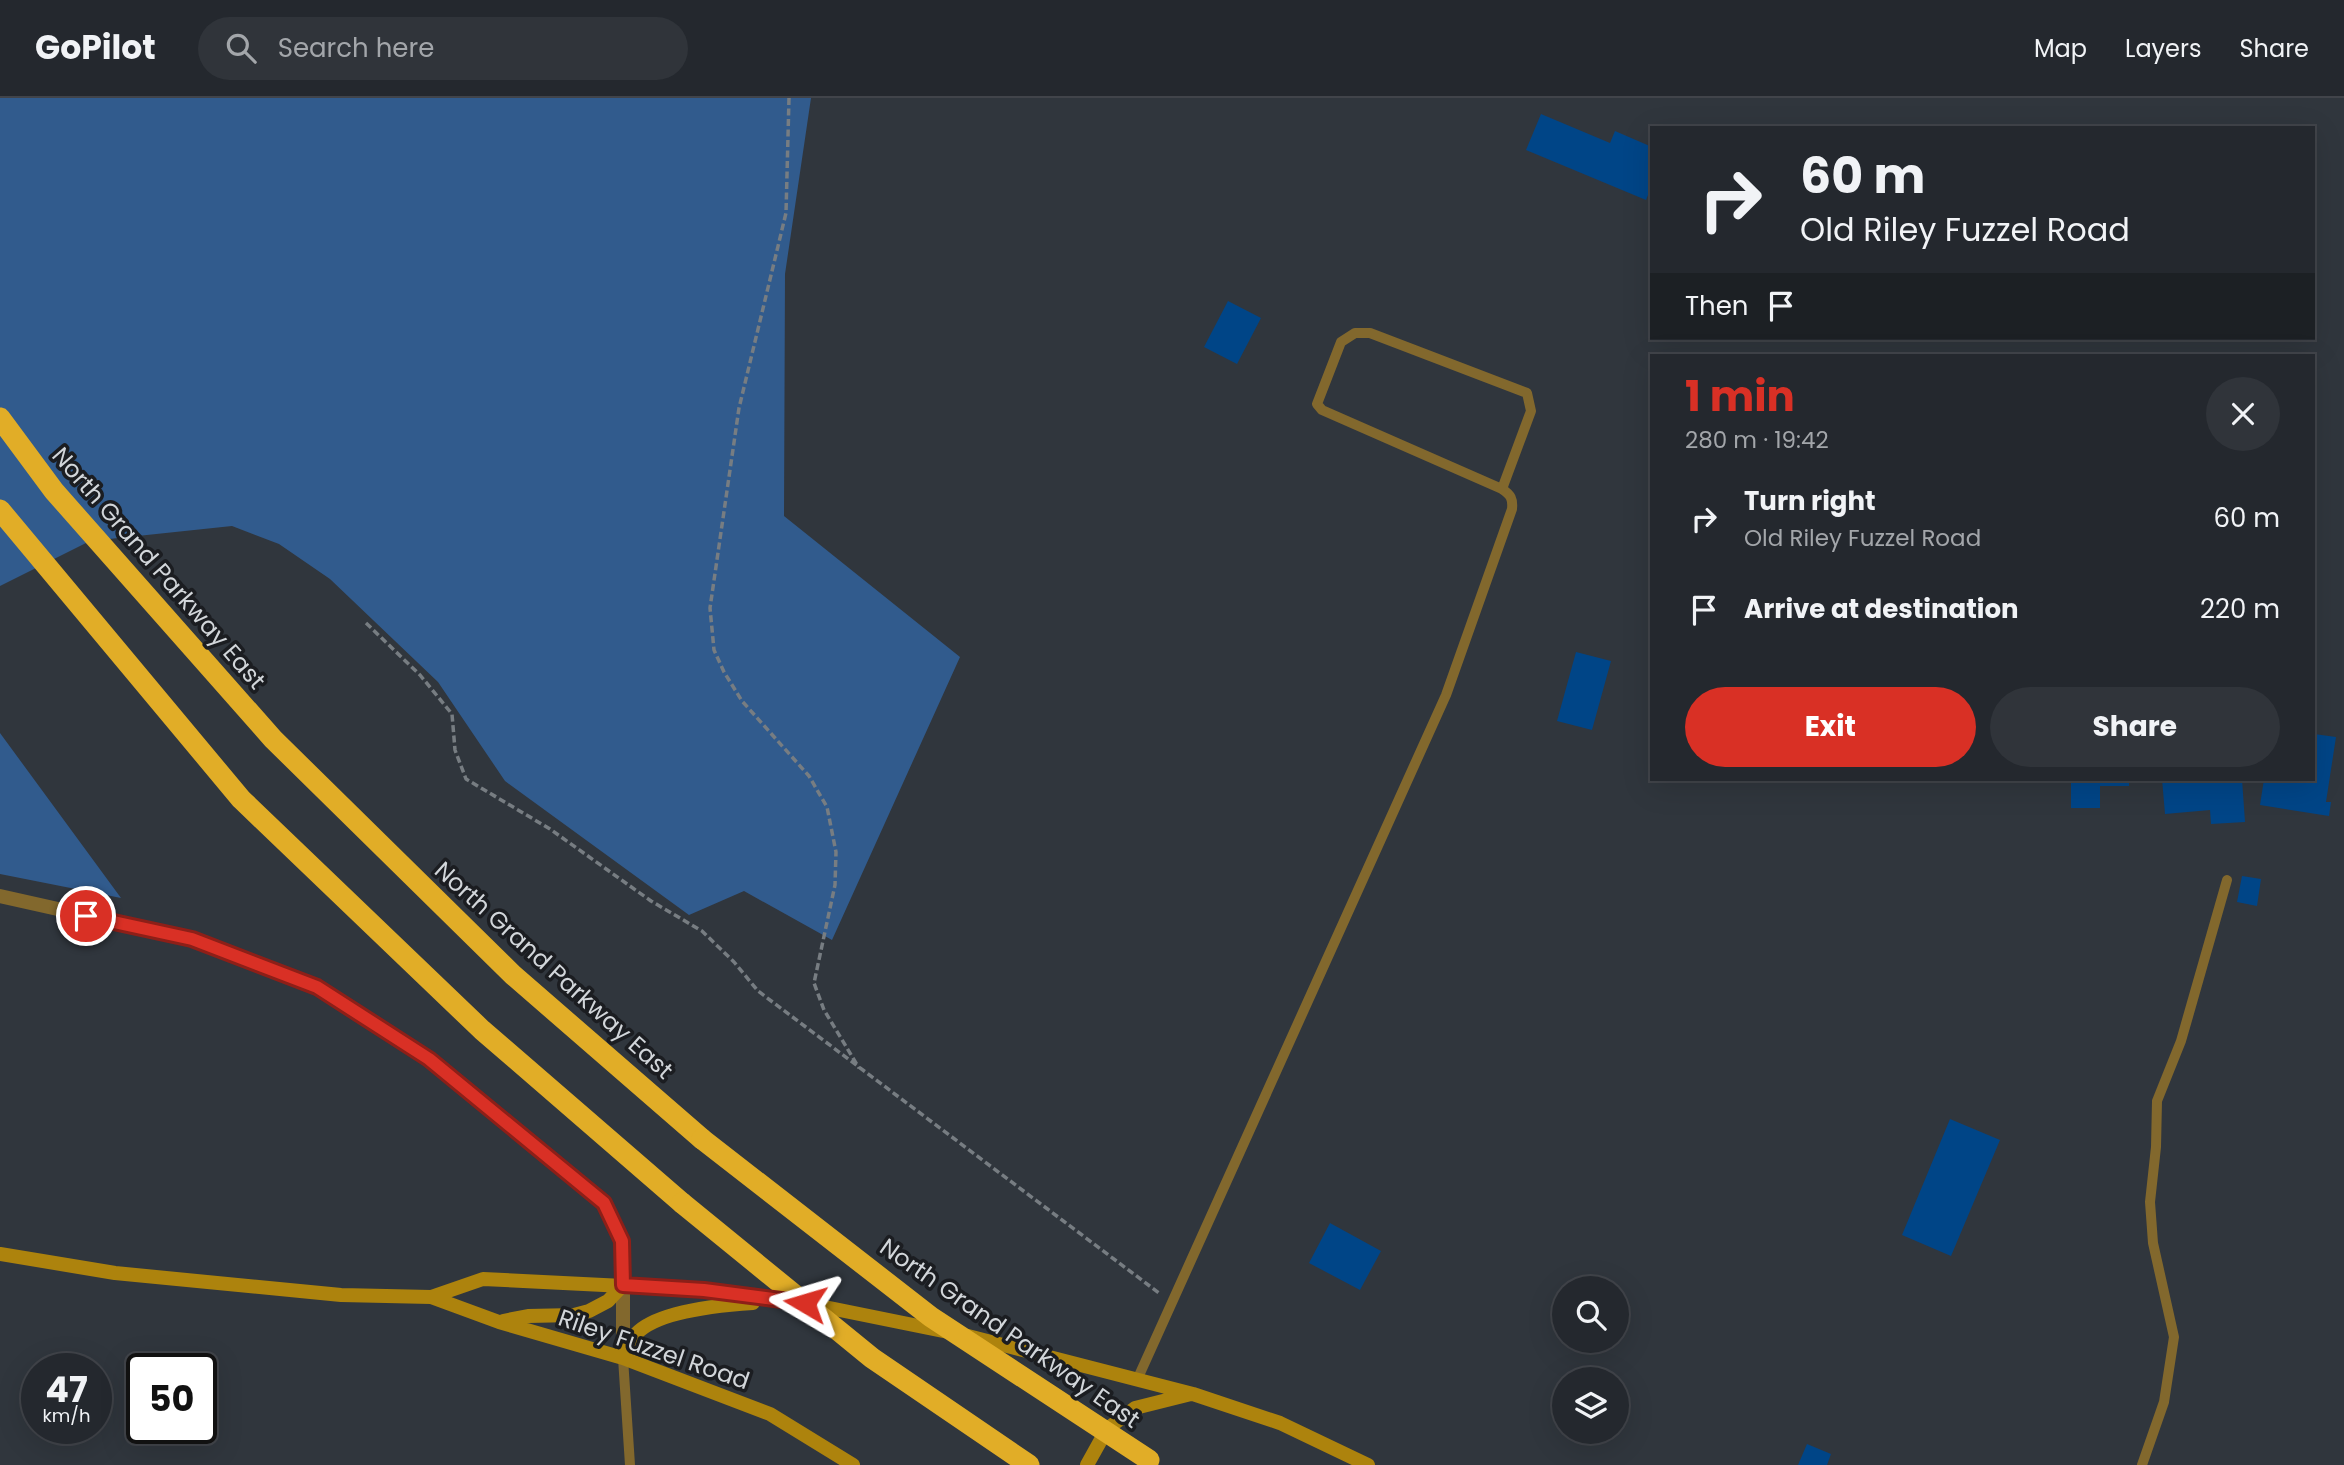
<!DOCTYPE html>
<meta charset="utf-8">
<style>
body{margin:0;font-family:Poppins,sans-serif;background:#30343a;color:#f1f3f6;height:100vh;display:flex;flex-direction:column;font-size:26px;white-space:nowrap}
*{box-sizing:border-box;margin:0}
p{font-size:23px;color:#a3a6aa}
.icon{flex:none;width:38px;height:38px;fill:none;stroke:currentColor;stroke-width:2;stroke-linecap:round;stroke-linejoin:round}
.map{position:relative;flex:1;overflow:hidden}
.drawer{position:absolute;left:1650px;top:256px;width:665px;height:427px;display:flex;flex-direction:column;background:#24282e;border-radius:0px;box-shadow:0 7px 28px #0002,0 0 0 2px #41444a}
.drawer>*{flex:none}
.top-card{position:absolute;left:1650px;top:28px;width:665px;height:214px;border-radius:0px;box-shadow:0 7px 28px #0002,0 0 0 2px #41444a;background:#24282e;color:#f1f3f6;overflow:hidden}
.controls{position:absolute;left:1552px;top:1178px;display:grid;gap:14px}
.controls a{display:grid;place-items:center;width:77px;height:77px;border-radius:50%;background:#24282e;box-shadow:0 7px 28px #0002,0 0 0 2px #41444a;font-size:35px}
.speed{position:absolute;left:21px;top:1255px;display:flex;gap:14px;font-size:35px;font-weight:700;text-align:center}
.speed>*{display:grid;place-content:center;width:91px;height:91px;border-radius:50%;background:#24282e;box-shadow:0 7px 28px #0002,0 0 0 2px #41444a;line-height:1}
.speed small{font-size:18px;font-weight:400}
.speed .limit{border:4px solid #111;border-radius:10px;background:#fff;color:#111}
.pin{position:absolute;display:grid;place-items:center;width:60px;height:60px;color:#fff;margin:-30px;border:4px solid #fff;border-radius:50%;box-shadow:0 2px 7px #0007}
.me{position:absolute;width:77px;margin:-38px;rotate:277deg;stroke-linejoin:round;filter:drop-shadow(0 0 5px #0008)}
.turn{display:flex;align-items:center;gap:24px;height:147px;padding:0 35px;font-size:32px}
.turn .icon{width:91px;height:91px;stroke-width:2.5}
.turn b{display:block;font-size:49px;line-height:60px}
.then{display:flex;align-items:center;height:66px;padding:0 35px;background:#0003;gap:14px;font-size:26px}
.round{display:grid;place-items:center;flex:none;width:74px;height:74px;border-radius:37px;background:#30343a}
.headline{display:flex;align-items:center;justify-content:space-between;height:119px;padding:0 35px}
h1{font-size:42px;font-weight:700;line-height:52px;color:#d93025}
.cta{display:flex;gap:14px;margin-top:auto;padding:14px 35px}
.cta a{flex:1;height:80px;border-radius:42px;background:#d93025;color:#fff;font-size:28px;font-weight:700;line-height:80px;text-align:center}
.cta a+a{background:#30343a;color:#f1f3f6}
ul{padding:0;list-style:none}
li{display:flex;align-items:center;gap:21px;height:91px;padding:0 35px}
li div{flex:1}
li b{display:block;font-size:26px}
li em{font-style:normal}
header{display:flex;align-items:center;gap:42px;box-sizing:border-box;height:98px;padding:0 35px;background:#24282e;border-bottom:2px solid #41444a}
header strong{font-size:33px}
nav{display:flex;gap:38px;margin-inline-start:auto;font-size:24px}
.search{width:490px;height:63px;background:#30343a;display:flex;align-items:center;gap:18px;box-sizing:border-box;padding:0 24px;border-radius:38px;color:#a3a6aa;font-size:26px}
.map>svg:first-child{display:block}
.green{fill:#315b8d}
.building{fill:#004587}
.lines{fill:none;stroke-linecap:round;stroke-linejoin:round}
.path{stroke:#777d82;stroke-width:3.5;stroke-dasharray:7 3.5;stroke-linecap:butt}
.service{stroke:#82682d;stroke-width:10}
.tertiary{stroke:#82682d;stroke-width:14}
.secondary{stroke:#ad830d;stroke-width:14}
.motorway{stroke:#e1ad27;stroke-width:21}
.motorway-bridge{stroke:#e1ad27;stroke-width:21}
.route-casing{stroke:#8d1f18;stroke-width:18}
.route{stroke:#d93025;stroke-width:12}
.labels{text-anchor:middle;dominant-baseline:central;stroke-width:7;stroke-linejoin:round;paint-order:stroke}
.street-label{font-size:24px;fill:#d2d6da;stroke:#1b1d21}
</style>
<header>
<strong>GoPilot</strong>
<div class="search"><svg class="icon" aria-label="search" viewBox="0 0 24 24"><circle cx="10" cy="10" r="6"/><path d="M15 15l6 6"/></svg>Search here</div>
<nav><a>Map</a><a>Layers</a><a>Share</a></nav>
</header>
<div class="map">
<svg width="2344" height="1367" viewBox="0 0 2344 1367">
<rect width="100%" height="100%" fill="#30363d"/>
<path class="green" d="M0 0H811L785 176 784 418 960 559 832 842 744 793 689 817 505 683 438 584 330 481 279 446 232 428 90 443 0 488Z
M0 635 121 800 0 776Z"/>
<path class="building" d="M1541 16 1610 45 1615 33 1652 49V87L1646 102 1526 52Z
M1228 203 1261 220 1237 266 1204 249Z
M1576 554 1611 563 1592 632 1557 623Z
M2314 636 2336 639 2326 704H2331L2329 718 2260 707 2264 681H2314Z
M2071 681H2129V688H2100V710H2071Z
M2162 681H2242L2245 724 2211 726 2210 712 2165 716Z
M2242 778 2261 781 2257 808 2237 804Z
M1950 1021 2000 1042 1951 1158 1902 1137Z
M1330 1125 1381 1153 1360 1192 1309 1165Z
M1807 1346 1831 1356 1827 1367H1798Z"/>
<g class="lines">
<path class="path" d="M789 0 786 115 739 310 710 510 714 552 724 574 742 603 809 678 827 709 836 754 835 787 814 885 824 912 859 970
M366 525 420 577 452 616 455 652 466 681 550 731 651 803 702 833 734 864 758 893 1159 1195"/>
<path class="service" d="M623 1260 630 1367
M1137 1282 1446 597 1512 411C1513 401 1511 397 1502 391L1322 312 1317 306 1341 244 1355 235H1370L1527 295 1531 313 1502 391
M2142 1367 2164 1304 2174 1239 2153 1145 2150 1104 2156 1049 2157 1003 2181 943 2227 782"/>
<path class="tertiary" d="M0 798 192 841 317 889 429 961 604 1105 623 1143V1260"/>
<path class="secondary" d="M0 1156 115 1175 341 1197 431 1199 499 1224 623 1260 770 1316 853 1367
M431 1199 483 1181 704 1192 805 1205 948 1234
M503 1223 528 1218 574 1217 589 1213 608 1203 623 1187
M968 1238 1193 1296 1280 1325 1368 1367
M623 1260C627 1252 631 1242 636 1236 657 1213 723 1207 753 1205
M1087 1367 1107 1331 1135 1310 1191 1296"/>
<path class="motorway" d="M0 320 54 393 273 641 513 877 702 1041
M0 412 241 701 482 932 682 1105"/>
<path class="motorway-bridge" d="M702 1041 931 1219 1149 1362
M682 1105 872 1260 1029 1367"/>
</g>
<g class="lines">
<defs>
<path id="route" d="M86 818 192 841 317 889 429 961 604 1105 622 1143 623 1187 704 1192 805 1205"/>
</defs>
<use href="#route" class="route-casing"/>
<use href="#route" class="route"/>
</g>
<g class="labels">
<g class="street-label">
<text transform="translate(159 470) rotate(49)">North Grand Parkway East</text>
<text transform="translate(554 872) rotate(42)">North Grand Parkway East</text>
<text transform="translate(1010 1235) rotate(35)">North Grand Parkway East</text>
<text transform="translate(654 1251) rotate(19)">Riley Fuzzel Road</text>
</g>
</g>
</svg>
<div class="controls">
<a><svg class="icon" aria-label="search" viewBox="0 0 24 24"><circle cx="10" cy="10" r="6"/><path d="M15 15l6 6"/></svg></a>
<a><svg class="icon" aria-label="layers" viewBox="0 0 24 24"><path d="M12 4l9 5-9 5-9-5zM3 14l9 5 9-5"/></svg></a>
</div>
<div class="speed"><div>47<small>km/h</small></div><div class="limit">50</div></div>
<div class="pin" style="left:86px;top:818px;background:#d93025"><svg class="icon" aria-label="arrive" viewBox="0 0 24 24"><path d="M6 21V4h12l-3 4 3 4H6"/></svg></div>
<svg class="me" style="left:805px;top:1205px" viewBox="-20 -20 40 40"><path d="M0-17L14 15 0 8-14 15z" fill="#d93025" stroke="#fff" stroke-width="4"/></svg>
<div class="top-card">
<div class="turn"><svg class="icon" aria-label="right" viewBox="0 0 24 24"><path d="M7 20v-9h11M14 6l5 5-5 5"/></svg><div><b>60 m</b>Old Riley Fuzzel Road</div></div>
<div class="then">Then<svg class="icon" aria-label="arrive" viewBox="0 0 24 24"><path d="M6 21V4h12l-3 4 3 4H6"/></svg></div>
</div>
<section class="drawer">
<div class="headline"><div><h1>1 min</h1><p>280 m · 19:42</p></div><a class="round"><svg class="icon" aria-label="close" viewBox="0 0 24 24"><path d="M6 6l12 12M18 6L6 18"/></svg></a></div>
<ul>
<li><svg class="icon" aria-label="right" viewBox="0 0 24 24"><path d="M7 20v-9h11M14 6l5 5-5 5"/></svg><div><b>Turn right</b><p>Old Riley Fuzzel Road</p></div><em>60 m</em></li>
<li><svg class="icon" aria-label="arrive" viewBox="0 0 24 24"><path d="M6 21V4h12l-3 4 3 4H6"/></svg><div><b>Arrive at destination</b></div><em>220 m</em></li>
</ul>
<div class="cta"><a>Exit</a><a>Share</a></div>
</section>
</div>
